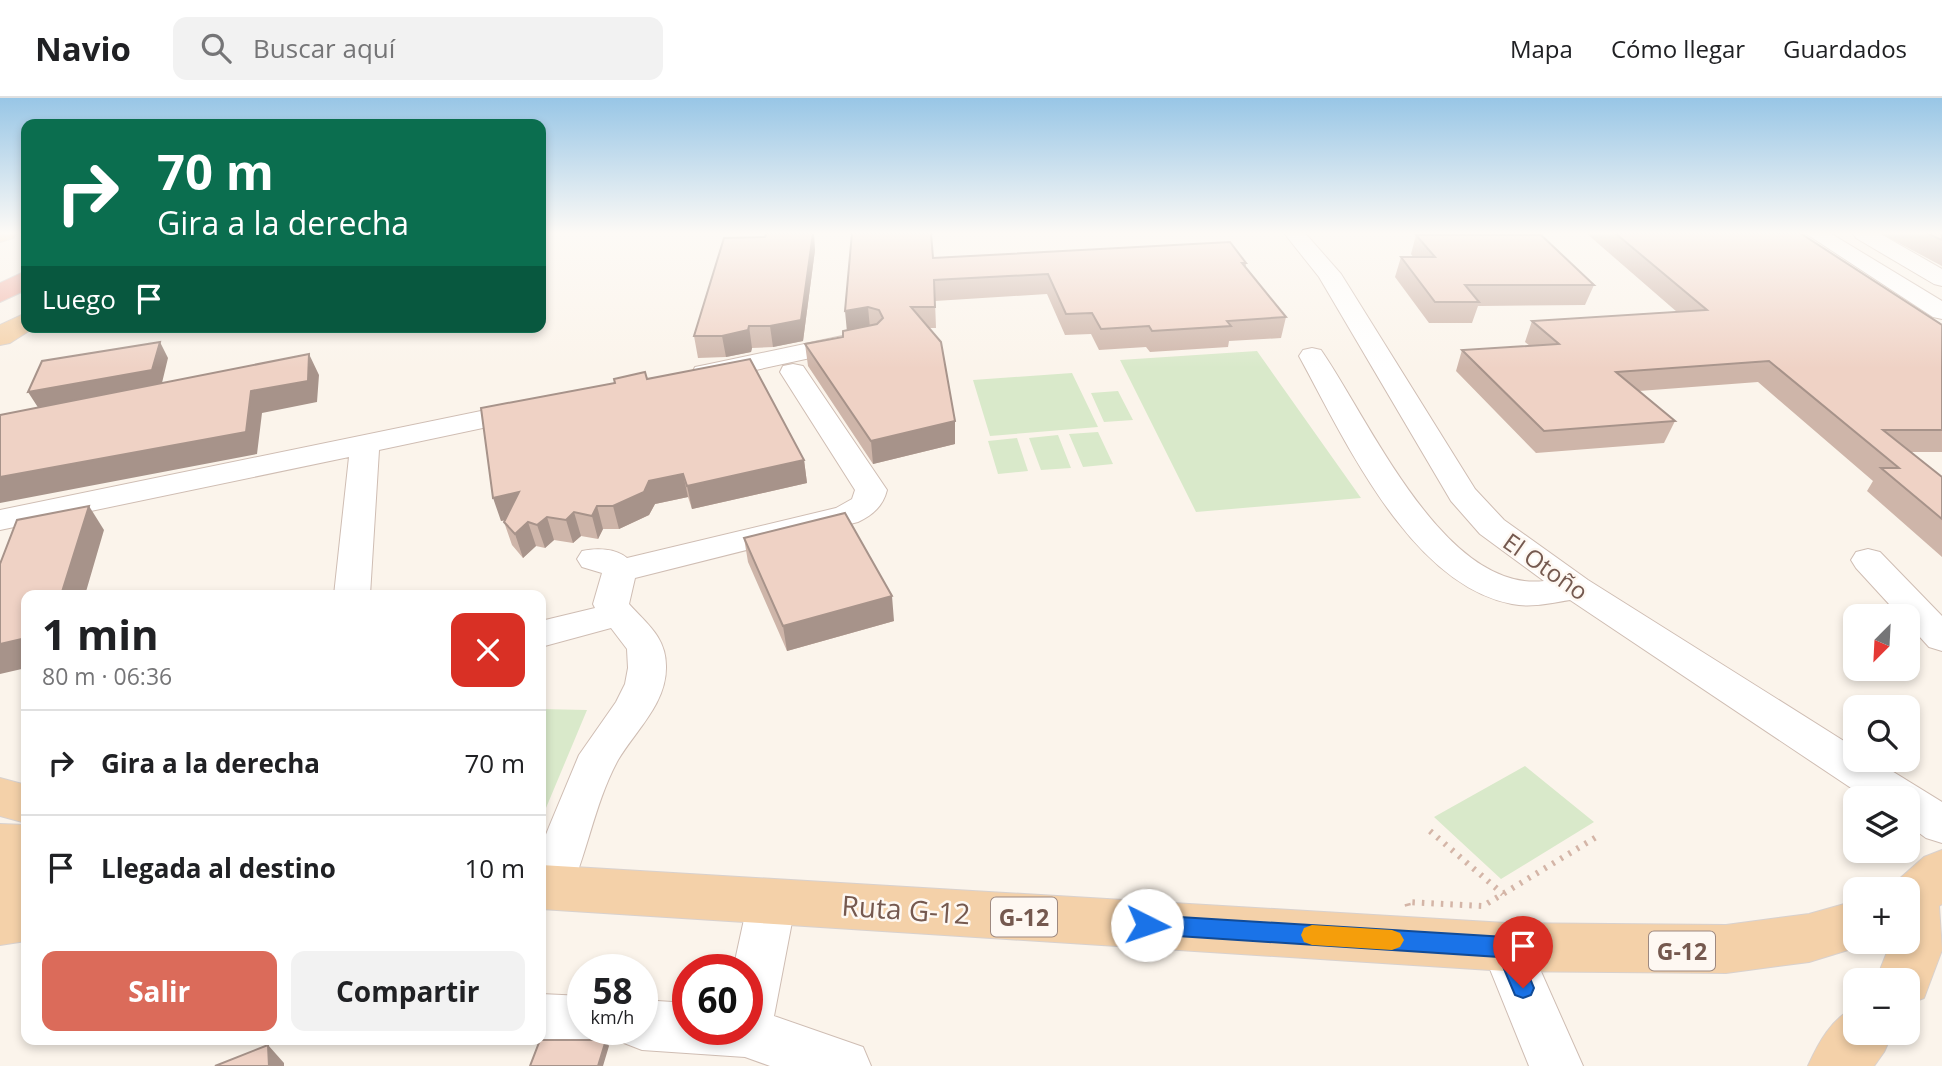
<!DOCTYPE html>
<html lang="es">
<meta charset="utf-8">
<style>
body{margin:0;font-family:"Open Sans",sans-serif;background:#f2f2f2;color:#202124;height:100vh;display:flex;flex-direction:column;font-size:26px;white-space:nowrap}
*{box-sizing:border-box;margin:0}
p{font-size:23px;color:#757577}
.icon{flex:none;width:38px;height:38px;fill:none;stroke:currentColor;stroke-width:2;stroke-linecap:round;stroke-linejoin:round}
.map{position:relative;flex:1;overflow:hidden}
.sheet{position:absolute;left:21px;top:492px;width:525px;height:455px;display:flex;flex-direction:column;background:#fff;border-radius:14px;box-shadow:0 4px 10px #0003}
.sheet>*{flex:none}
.top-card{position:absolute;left:21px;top:21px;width:525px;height:214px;border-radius:14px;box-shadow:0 4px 10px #0003;background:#0b6e4f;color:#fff;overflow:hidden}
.needle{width:46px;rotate:204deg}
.fabs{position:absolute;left:1843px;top:506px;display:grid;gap:14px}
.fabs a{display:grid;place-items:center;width:77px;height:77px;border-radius:14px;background:#fff;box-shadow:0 4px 10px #0003;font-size:35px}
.speed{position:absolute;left:567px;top:856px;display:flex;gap:14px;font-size:35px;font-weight:700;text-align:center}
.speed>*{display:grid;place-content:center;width:91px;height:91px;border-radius:50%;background:#fff;box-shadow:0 4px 10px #0003;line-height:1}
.speed small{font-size:18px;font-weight:400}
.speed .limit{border:10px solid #d22;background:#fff;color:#111}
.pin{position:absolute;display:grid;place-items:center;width:60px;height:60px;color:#fff;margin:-72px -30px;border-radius:50% 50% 50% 0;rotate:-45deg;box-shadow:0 0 7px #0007}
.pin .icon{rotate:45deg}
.me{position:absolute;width:77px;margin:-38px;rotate:94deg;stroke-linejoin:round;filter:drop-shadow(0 0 5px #0008)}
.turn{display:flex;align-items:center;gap:24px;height:147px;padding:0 21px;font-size:32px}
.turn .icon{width:91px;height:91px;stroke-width:2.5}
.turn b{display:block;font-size:49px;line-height:60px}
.then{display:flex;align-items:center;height:66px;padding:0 21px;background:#0003;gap:14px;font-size:26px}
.round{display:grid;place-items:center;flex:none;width:74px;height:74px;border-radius:14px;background:#f2f2f2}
.overview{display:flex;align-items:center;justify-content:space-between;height:119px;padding:0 21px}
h1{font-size:42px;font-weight:700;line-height:52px}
.action{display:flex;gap:14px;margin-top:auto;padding:14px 21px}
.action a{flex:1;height:80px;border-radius:14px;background:#db6b5a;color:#fff;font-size:28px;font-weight:700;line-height:80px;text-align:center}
.action a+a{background:#f2f2f2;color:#202124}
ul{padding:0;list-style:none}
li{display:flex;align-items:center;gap:21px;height:105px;padding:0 21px;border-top:2px solid #e0e0e0}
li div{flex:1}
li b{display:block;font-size:26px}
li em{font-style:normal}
header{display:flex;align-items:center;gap:42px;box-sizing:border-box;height:98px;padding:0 35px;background:#fff;border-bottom:2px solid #e0e0e0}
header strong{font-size:33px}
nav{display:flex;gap:38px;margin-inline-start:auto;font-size:24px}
.search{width:490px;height:63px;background:#f2f2f2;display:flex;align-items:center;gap:18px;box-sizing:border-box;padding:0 24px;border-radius:14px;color:#757577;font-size:26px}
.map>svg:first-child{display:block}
.green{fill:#d9e9ca}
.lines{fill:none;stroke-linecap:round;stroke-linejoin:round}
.minor-casing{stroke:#cfbdb3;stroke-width:2}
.major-casing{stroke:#d8d1ce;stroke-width:2}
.highway-casing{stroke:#d8d1ce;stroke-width:2}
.path{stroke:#d4b5a7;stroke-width:6;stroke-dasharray:2.5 7;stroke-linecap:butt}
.minor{fill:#fff;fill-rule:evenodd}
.major{fill:#f4d1a9;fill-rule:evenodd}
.highway{fill:#f0b3a7;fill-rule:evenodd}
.wall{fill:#ceb5a9}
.shaded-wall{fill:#a7938a}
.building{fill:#efd2c5;stroke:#a7938a;stroke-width:2}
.route{fill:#1a73e8;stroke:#114b97;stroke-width:2}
.slow{fill:#f59e0b}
.labels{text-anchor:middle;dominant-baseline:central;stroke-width:5;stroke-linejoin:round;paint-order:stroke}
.shield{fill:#fef8f2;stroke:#9e8980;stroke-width:2}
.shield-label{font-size:23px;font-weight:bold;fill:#75594f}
.street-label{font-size:24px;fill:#75594f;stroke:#fef8f2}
.near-street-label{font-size:28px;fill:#75594f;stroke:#fef8f2}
</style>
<header>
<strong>Navio</strong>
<div class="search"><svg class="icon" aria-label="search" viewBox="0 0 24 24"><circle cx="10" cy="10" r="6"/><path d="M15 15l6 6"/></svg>Buscar aquí</div>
<nav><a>Mapa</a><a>Cómo llegar</a><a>Guardados</a></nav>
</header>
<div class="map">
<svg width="1942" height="968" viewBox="0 0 1942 968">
<rect width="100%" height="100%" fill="#fbf4eb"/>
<path class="green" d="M1257 253 1361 400 1196 414 1120 262Z
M1072 275 1098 329 990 338 973 282Z
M1118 293 1133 322 1104 324 1091 295Z
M1098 334 1113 366 1083 369 1069 336Z
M1058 337 1071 370 1041 372 1029 340Z
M1017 340 1028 373 998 376 988 343Z
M541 611 587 612 546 710H541Z
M1525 668 1594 724 1501 781 1434 719Z"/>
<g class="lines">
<defs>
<path id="minor" d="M1284 135H1305L1341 176 1475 391 1504 422 1588 482 1855 650V662H1874L1942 704V745L1926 740 1908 727V700H1866L1570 502C1551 505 1531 510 1512 506 1410 487 1344 340 1299 258L1303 252 1312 250 1321 252C1369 321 1444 495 1544 483L1480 436 1451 403 1319 179Z
M1805 135H1830L1942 203V221L1933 219Z
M1853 135H1879L1942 171V188L1934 186 1856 140Z
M852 236 861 239 865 244 861 249 705 283 695 281 692 275 695 269 705 267Z
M793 266 803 268 887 392C883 408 873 417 858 424L635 480 629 506C647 526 666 539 666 568 667 605 636 632 618 662 594 706 587 758 566 803L549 809 541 806V749L549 729 579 657 616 604 625 586 628 570 627 551 611 530 541 549V523L595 510 593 506 602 475 582 469 577 461 582 453C596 450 616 450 627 460L836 410 852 401 855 392 780 274 783 268Z
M530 303 540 306 544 312 540 318 379 352 370 497H334L349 359 0 432V412Z
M1868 451 1880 454 1942 518V553L1929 549 1908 526V518H1900L1856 470 1851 462 1856 454Z
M772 782 789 788 796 803 774 918 863 949 871 968H770L745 959 642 952 624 945 618 931H642V902L688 905V931H747V872H733L748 803 755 788Z
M1506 827 1523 833 1583 968H1529L1481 849 1489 833Z
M541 896 583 898V931H606L601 941C579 949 553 950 530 942H541Z"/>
<path id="major" d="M0 135H17L13 140 0 144Z
M26 215V229H35L10 245 0 247V227Z
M0 680 26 687V725L0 718Z
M0 726 26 727V843L0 847Z
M1942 752V806L1939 808 1942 852 1924 900 1908 906V882H1876L1891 844H1908V791H1888L1924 759Z
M541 767 1506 825 1726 827 1809 816 1855 803V844H1874L1809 864 1726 875 1506 873 541 811Z
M1855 910V934H1893L1884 954 1874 968H1808C1818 946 1832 919 1855 910Z"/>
<path id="highway" d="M26 173V192L0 204V185Z"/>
</defs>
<use href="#minor" class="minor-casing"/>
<use href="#major" class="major-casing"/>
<use href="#highway" class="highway-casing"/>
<path class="path" d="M1430 733 1503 796
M1408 808 1407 804 1483 808 1598 738"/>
<use href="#minor" class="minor"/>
<use href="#major" class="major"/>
<use href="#highway" class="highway"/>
</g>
<path class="wall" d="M852 135 933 160 1246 165V169L1286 219 1281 240 1229 243 1228 249 1150 254 1146 249 1099 252 1091 236 1065 237 1047 196 935 203 936 230H929L955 346 873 366 808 268 805 246 843 239 847 233Z
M1586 135H1800L1942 227V354H1910L1942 379V459L1867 393 1873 383 1758 284 1639 293 1675 323 1664 345 1536 355 1456 273 1462 252 1530 248 1525 244 1532 223 1677 214Z
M1880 135H1942V168Z
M1416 137 1594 187 1585 207 1478 208 1472 225H1429L1395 179 1401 159H1413L1411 156Z
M815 152 803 243 773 249 752 250 751 254 726 259 698 260 694 238Z
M647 281 804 362 807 385 692 411 688 399 655 406 649 417 619 431H603L598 441 581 438 573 445 554 442 545 450 536 448 523 460 512 447 504 424V422L501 423Z
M744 440 894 523 787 553 748 464Z"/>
<path class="shaded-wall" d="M814 135 815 152 803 243 773 249 770 228Z
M868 209 870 230 847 234 845 213Z
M749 228 752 250 751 254 726 259 722 238Z
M160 244 168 260 161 289 39 311 28 294Z
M309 256 319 277 317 304 262 315 257 356 0 405V379L251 293Z
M955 323V346L873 366 871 343Z
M804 362 807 385 692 411 687 388Z
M683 376 688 399 655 406 649 417 619 431 613 408 649 383Z
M519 394 526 418 501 423 493 400Z
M89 408 104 432 85 497H61Z
M597 408 603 431 598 441 592 418Z
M574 414 581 438 573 445 566 422Z
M547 419 554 442 545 450 537 427Z
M528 424 536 448 523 460 515 436Z
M892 498 894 523 787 553 783 528Z
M26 540V570L0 576V546Z
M606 942 609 948 603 968H598Z
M268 947 284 965V968H269Z"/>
<path class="building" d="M767 135H813L801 222 770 228H749L748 232 722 238H694L724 140 765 139Z
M852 135H931L933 160 1230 144 1246 165H1242L1286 219 1227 223 1231 228 1152 233 1149 228 1101 231 1092 215 1066 216 1048 176 934 182 935 209H911L941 244 955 323 871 343 805 246 843 239V233L877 226 883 220 879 212 868 209 845 213Z
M1615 135H1800L1942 227V332H1883L1942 379V421L1881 370H1899L1769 263 1616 274 1675 323 1544 333 1462 252 1559 246 1532 223 1707 212Z
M1927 135H1942V142Z
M1416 137H1541L1594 187H1465L1479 204H1435L1401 159H1435Z
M160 244 152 272 28 294 42 263Z
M309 256 308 283 251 293 246 334 0 379V317Z
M750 261 804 362 687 388 683 376 649 383 644 394 613 408H597L592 418 574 414 566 422 547 419 537 427 528 424 515 436 504 424 519 394 493 400 481 310 615 285 614 281 645 274 647 281Z
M89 408 61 497H26V540L0 546V466L17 422Z
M845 415 892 498 783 528 744 440Z
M540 942H606L598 968H530Z
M268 947 269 968H215Z"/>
<linearGradient id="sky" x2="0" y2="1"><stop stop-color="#98c6e6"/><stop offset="0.5" stop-color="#fdfaf6"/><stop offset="1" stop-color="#fdfaf6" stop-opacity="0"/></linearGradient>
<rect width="1942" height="270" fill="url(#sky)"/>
<path class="route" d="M1147 817 1506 839 1514 842 1534 890 1531 897 1523 900 1515 897 1499 859 1147 836 1140 833 1136 827 1140 820Z"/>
<path class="slow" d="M1312 827 1392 832 1400 835 1404 842 1400 849 1392 852 1312 847 1304 844 1301 837 1304 830Z"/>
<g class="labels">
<g class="shield">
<rect x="991" y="799.5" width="66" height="39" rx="5"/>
<rect x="1649" y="833.5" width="66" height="39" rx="5"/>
</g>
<g class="shield-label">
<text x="1024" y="819">G-12</text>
<text x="1682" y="853">G-12</text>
</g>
<g class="street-label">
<text transform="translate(1546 468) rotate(35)">El Otoño</text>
</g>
<g class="near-street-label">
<text transform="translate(906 811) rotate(4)">Ruta G-12</text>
</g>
</g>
</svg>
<div class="fabs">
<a><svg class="needle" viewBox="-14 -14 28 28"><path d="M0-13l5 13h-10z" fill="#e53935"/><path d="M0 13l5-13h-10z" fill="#757577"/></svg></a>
<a><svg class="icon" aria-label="search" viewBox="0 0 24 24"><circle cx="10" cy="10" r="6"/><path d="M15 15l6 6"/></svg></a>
<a><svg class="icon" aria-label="layers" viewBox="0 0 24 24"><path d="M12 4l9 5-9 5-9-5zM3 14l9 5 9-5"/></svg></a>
<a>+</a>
<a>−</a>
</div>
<div class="speed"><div>58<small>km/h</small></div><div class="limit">60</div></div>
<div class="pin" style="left:1523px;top:890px;background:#d93025"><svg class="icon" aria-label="arrive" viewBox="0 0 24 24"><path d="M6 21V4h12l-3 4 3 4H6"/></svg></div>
<svg class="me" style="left:1147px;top:827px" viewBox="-20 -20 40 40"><circle r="19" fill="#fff"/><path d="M0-13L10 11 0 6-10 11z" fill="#1a73e8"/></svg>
<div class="top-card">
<div class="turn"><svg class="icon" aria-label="right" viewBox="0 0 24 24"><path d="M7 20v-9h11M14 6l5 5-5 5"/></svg><div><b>70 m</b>Gira a la derecha</div></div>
<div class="then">Luego<svg class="icon" aria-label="arrive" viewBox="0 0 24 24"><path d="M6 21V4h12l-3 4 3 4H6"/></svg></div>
</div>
<section class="sheet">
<div class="overview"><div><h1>1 min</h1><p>80 m · 06:36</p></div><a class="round" style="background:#d93025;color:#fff"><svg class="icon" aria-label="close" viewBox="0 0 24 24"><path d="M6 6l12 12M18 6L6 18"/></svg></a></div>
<ul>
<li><svg class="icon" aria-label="right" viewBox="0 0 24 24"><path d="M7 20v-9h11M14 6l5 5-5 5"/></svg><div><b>Gira a la derecha</b></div><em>70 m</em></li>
<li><svg class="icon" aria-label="arrive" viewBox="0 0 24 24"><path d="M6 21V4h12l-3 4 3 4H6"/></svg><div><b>Llegada al destino</b></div><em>10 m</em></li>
</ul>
<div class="action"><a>Salir</a><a>Compartir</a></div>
</section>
</div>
